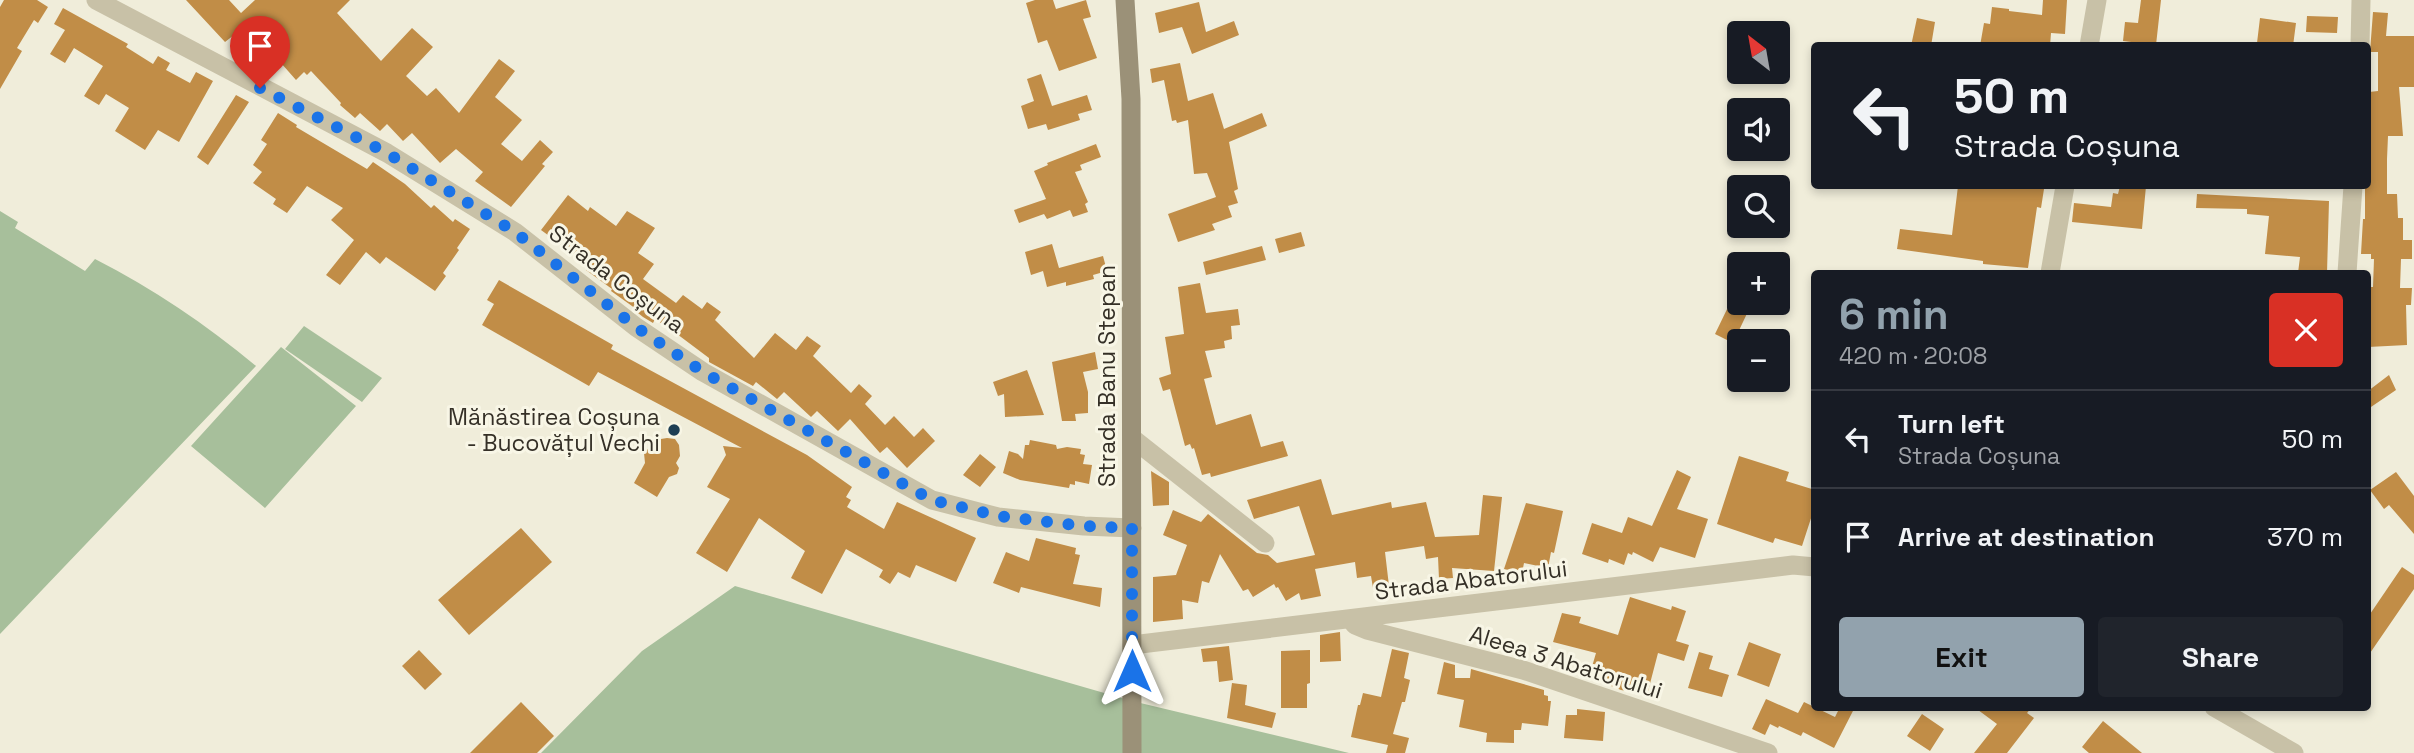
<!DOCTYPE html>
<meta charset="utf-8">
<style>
body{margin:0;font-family:"Space Grotesk",sans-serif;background:#20242c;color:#f1f3f6;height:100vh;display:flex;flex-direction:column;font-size:26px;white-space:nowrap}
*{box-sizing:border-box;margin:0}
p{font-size:23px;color:#9ea1a6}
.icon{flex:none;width:38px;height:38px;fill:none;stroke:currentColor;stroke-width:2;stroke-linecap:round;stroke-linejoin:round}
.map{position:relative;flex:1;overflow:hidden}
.drawer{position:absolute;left:1811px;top:270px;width:560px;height:441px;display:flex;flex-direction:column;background:#171b24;border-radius:7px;box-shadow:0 4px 10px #0003}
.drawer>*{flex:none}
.guide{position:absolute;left:1811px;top:42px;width:560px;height:147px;border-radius:7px;box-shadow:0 4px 10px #0003;background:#171b24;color:#f1f3f6;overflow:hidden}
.needle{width:46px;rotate:329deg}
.tools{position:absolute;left:1727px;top:21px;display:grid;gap:14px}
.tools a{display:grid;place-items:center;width:63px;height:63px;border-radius:7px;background:#171b24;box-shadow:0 4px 10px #0003;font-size:35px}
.pin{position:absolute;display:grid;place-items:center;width:60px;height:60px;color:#fff;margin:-72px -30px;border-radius:50% 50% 50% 0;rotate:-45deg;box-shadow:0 0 7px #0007}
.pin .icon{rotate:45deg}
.me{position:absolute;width:77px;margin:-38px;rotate:0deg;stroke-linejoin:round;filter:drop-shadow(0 0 5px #0008)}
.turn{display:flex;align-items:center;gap:24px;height:147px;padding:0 28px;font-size:32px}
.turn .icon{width:91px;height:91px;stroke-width:2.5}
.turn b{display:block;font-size:49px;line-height:60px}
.round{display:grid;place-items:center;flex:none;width:74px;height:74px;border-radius:7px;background:#20242c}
.head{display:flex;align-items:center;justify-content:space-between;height:119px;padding:0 28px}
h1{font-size:42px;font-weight:700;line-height:52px;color:#92a2ad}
.primary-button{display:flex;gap:14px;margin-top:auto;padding:14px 28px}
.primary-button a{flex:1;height:80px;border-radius:7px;background:#92a2ad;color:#111;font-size:28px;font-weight:700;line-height:80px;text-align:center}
.primary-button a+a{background:#20242c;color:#f1f3f6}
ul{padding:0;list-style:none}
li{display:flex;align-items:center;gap:21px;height:98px;padding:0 28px;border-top:2px solid #363941}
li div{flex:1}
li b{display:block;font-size:26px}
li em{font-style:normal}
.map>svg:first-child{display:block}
.green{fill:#a7bf9b}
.building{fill:#c18d47}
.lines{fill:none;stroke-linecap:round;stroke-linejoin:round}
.minor{stroke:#c8c1a7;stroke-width:19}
.secondary{stroke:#9b9178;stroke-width:19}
.route{stroke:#1a73e8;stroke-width:12;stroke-dasharray:0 21.6}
.poi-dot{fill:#1e3f54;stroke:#f8f6e6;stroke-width:2.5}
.labels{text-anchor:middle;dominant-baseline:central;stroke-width:6;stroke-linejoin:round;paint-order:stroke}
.street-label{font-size:23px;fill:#353027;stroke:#f8f6e6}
.poi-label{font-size:23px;fill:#353027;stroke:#f8f6e6;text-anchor:end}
</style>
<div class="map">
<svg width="2414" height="753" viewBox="0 0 2414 753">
<rect width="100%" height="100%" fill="#f0edda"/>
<path class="green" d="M0 211 18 222 15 228 85 271 95 259C154 289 205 324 256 366L0 634Z
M304 326 382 378 362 402 285 349Z
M281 347 356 406 265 508 191 446Z
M735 586 1132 701 1349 753H541L642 651Z"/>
<path class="building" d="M4 0H37L48 7 38 23 34 20 17 48 22 51 0 89V7Z
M186 0H229L241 13 255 0H350L337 13 381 61 412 28 433 47 406 76 427 96 436 88 459 113 499 59 515 71 495 97 522 120 501 144 522 161 540 140 553 152 542 164 545 166 511 207 475 181 483 172 456 149 440 163 412 133 403 141 387 124 380 131 360 113 355 118 340 105 341 103 311 71 307 75 304 72 296 80 281 63 275 69 255 48 250 53 234 35 225 42Z
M1035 0H1053L1056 9 1086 0 1091 17 1083 19 1097 58 1059 71 1047 40 1038 43 1026 3Z
M2043 0H2067L2065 34 2051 33 2050 46H1980L1984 23 1990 24 1992 7 2009 9V11L2042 15Z
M2141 0H2161L2156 45 2123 41 2125 22 2138 23Z
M1199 2 1206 32 1234 21 1239 35 1192 54 1182 27 1159 33 1155 13Z
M63 8 128 44 126 47 153 64 158 56 170 63 166 70 190 83 196 72 213 81 179 142 158 130 145 150 115 131 129 108 106 94 99 105 84 96 103 66 74 48 65 63 50 54 65 30 54 24Z
M2373 12 2388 13 2386 36H2414V87H2399L2403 136H2388L2387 159V194H2397L2398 218H2403V240H2412V259H2401L2400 288H2412L2411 305H2406L2407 345 2368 347V287H2373L2374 259H2371V254H2361L2363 219H2365V186H2368L2369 92 2378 91V52H2370Z
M2307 16 2338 17 2337 33 2306 32Z
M1917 18 1935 22 1931 46H1911Z
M2260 18 2296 23 2293 46 2257 43Z
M1180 63 1188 101 1213 93 1224 129 1262 113 1267 126 1229 142 1238 189 1234 191 1238 203 1228 206 1232 217 1212 224 1215 230 1178 242 1168 214 1216 197 1207 173 1194 174 1188 120 1177 123 1176 120 1172 121 1164 80 1152 83 1150 69Z
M1041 74 1052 106 1087 95 1092 110 1078 114 1080 120 1048 130 1046 124 1028 129 1021 106 1034 101 1027 79Z
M236 95 249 102 208 165 197 157Z
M278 113 297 125 296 127 367 169 373 162 405 184 431 208 434 205 453 222 455 219 470 229 457 248 459 250 443 273 446 276 435 291 386 257 380 264 366 252 340 285 326 275 354 240 331 220 343 208 307 186 287 213 273 204 276 199 253 183 262 172 253 165 267 144 261 140Z
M1096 144 1101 157 1080 165 1082 170 1075 172 1088 202 1085 204 1088 212 1073 217 1070 210 1047 219 1044 214 1019 223 1014 210 1046 199 1034 171 1048 165 1047 163Z
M1958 186H2011L2044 189 2041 208 2037 207 2028 268 1983 264V261L1897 249 1900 229 1952 235Z
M2120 186H2146L2142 229 2072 222 2074 203 2111 207 2113 193 2118 194Z
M2197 194 2329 201 2327 273H2298L2300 257 2265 254 2269 216 2247 214V209L2196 208Z
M568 195 588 211 590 207 616 226 627 211 655 228 638 253 654 264 643 279 676 303 683 295 702 309 707 302 721 312 715 320 754 358 775 333 796 350 807 336 821 346 813 356 851 393 859 384 872 396 865 404 885 425 894 416 914 437 923 428 935 441 907 468 887 447 880 453 850 419 838 431 817 411 811 417 784 392 777 399 756 382 753 386 709 362V358L673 331 655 319 653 323 643 317 638 313 639 311 611 291 612 289 586 270 589 265 541 230Z
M1301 232 1305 246 1279 253 1275 239Z
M1052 244 1059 268 1103 256 1107 271 1093 275 1094 279 1066 286V282L1047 287 1043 271 1031 275 1025 252Z
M1262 246 1266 260 1206 275 1203 262Z
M499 280 613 345 611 349 807 455 852 487 846 497 851 500 847 507 884 529 897 502 976 538 956 582 916 565 910 578 898 572 890 584 879 577 883 570 846 549 822 594 791 578 805 551 759 518 727 572 696 553 730 499 707 487 726 455 723 446 742 448 598 372 589 386 482 325 494 304 487 300Z
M1200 283 1206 313 1238 309 1240 325 1231 326 1232 339 1224 341 1225 348 1205 351 1212 377 1204 379 1216 425 1251 414 1261 447 1283 441 1288 456 1211 477 1210 473 1202 475 1194 448 1192 449 1190 444 1185 446 1170 389 1163 391 1159 378 1171 374 1165 337 1184 334 1178 287Z
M1730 303H1752L1733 343 1715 334Z
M1095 352 1098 369 1083 372 1088 392V413L1075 414 1076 421H1062L1052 362Z
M1027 370 1044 415 1005 417 1004 394 998 396 993 382Z
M2389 375 2396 390 2368 409V391Z
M667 438 675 439 679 445 680 456 676 463 679 468 677 474 669 477 657 497 634 483 645 463 644 453 648 449H654L661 439Z
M1030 440 1056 445 1057 449 1067 447 1081 449 1080 454 1085 455 1083 464 1092 465 1089 484 1075 481V485L1070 484 1069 488 1020 480 1003 473 1009 451 1018 454 1023 459 1025 445H1029Z
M980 454 996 467 980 487 963 475Z
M1739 456 1789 472 1786 481 1815 490V506L1802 546 1775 538 1773 543 1717 524Z
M1677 470 1691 477 1677 509 1708 519 1695 558 1660 547 1653 562 1633 552 1632 555 1628 553 1624 565 1609 559 1608 563 1582 554 1592 523 1622 533 1628 517 1652 526Z
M1151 471 1169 482V505L1153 506Z
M2396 472 2414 496V534L2389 505 2384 509 2370 490Z
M1321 479 1332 515 1391 502 1392 508 1426 502 1435 537 1479 535 1483 495 1502 497 1494 571 1452 568 1453 578 1439 579 1438 557 1426 559 1424 546 1385 552 1389 586 1373 588 1371 576 1357 578 1355 562 1315 569 1321 596 1301 600 1299 593 1286 601 1278 587 1276 588 1274 584 1253 597 1248 589 1243 591 1220 554 1209 583 1202 581 1198 603 1182 600 1183 619 1153 622V577L1176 575 1187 545 1163 535 1173 510 1201 522 1208 514 1257 553 1268 555 1277 563 1315 555 1299 506 1254 519 1247 500Z
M1526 503 1563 511 1554 553 1551 552 1548 568 1524 563 1522 573 1504 569Z
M521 528 552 562 469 635 438 600Z
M1036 538 1076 548 1075 554 1080 555 1073 584 1102 588 1100 607 1021 587 1019 593 993 583 1006 552 1029 561Z
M2402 567 2414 575V589L2368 656V617Z
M1630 597 1671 610 1672 606 1686 611 1676 641 1689 645 1684 661 1658 653 1647 695 1621 690 1589 677 1596 653 1553 642 1562 613 1581 617 1579 623 1618 635Z
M1340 632 1341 661 1320 662V635Z
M1749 642 1781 654 1769 687 1737 675Z
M1229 646 1233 680 1219 682 1217 661 1203 662 1201 649Z
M1392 649 1409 653 1404 678 1410 680 1405 702H1402L1393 734 1409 738 1405 753H1386L1388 745 1351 737 1358 705H1360L1363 693 1381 697Z
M419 650 442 674 425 690 402 666Z
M1310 650V683L1307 684V708H1281V651Z
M1699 652 1713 656 1709 669 1729 675 1722 697 1688 688Z
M1444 662 1455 665V678H1470L1471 669 1544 690V695L1548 696V701H1551L1548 726 1522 723 1521 730H1514V743L1486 742 1487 733 1459 727 1464 700 1437 694Z
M1232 683 1247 685 1245 705 1276 713 1272 728 1227 718Z
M1766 699 1798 713 1804 702 1835 717 1840 707H1855L1834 748 1803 732 1801 736 1779 726 1778 728 1770 724 1765 735 1752 729Z
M521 702 554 736 537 753H470Z
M1974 707H2032L2027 713 2034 718 2007 753H1974L1997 724Z
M1577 709 1605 712 1603 741 1564 738 1566 715H1577Z
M1922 714 1944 729 1930 751 1907 736Z
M2103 721 2142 753H2089L2082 747Z"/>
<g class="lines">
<path class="minor" d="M96 0 387 153 515 232 636 327 703 372 932 500 998 517 1084 526 1132 528
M2089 46 2097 0
M2360 46 2361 0
M2050 273 2065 186
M2347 273 2353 186
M1132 438 1265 543
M1350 619 1355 625 1367 630 1523 670 1768 753
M1132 645 1793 565 1815 567
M2214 707 2294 753"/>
<path class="secondary" d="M1125 0 1131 99 1132 753"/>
</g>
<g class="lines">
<path class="route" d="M260 88 387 153 515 232 636 327 703 372 932 500 998 516 1084 526 1132 528V671"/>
</g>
<circle class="poi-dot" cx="674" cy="430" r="7"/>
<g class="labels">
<g class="street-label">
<text transform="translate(617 279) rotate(37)">Strada Coșuna</text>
<text transform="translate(1107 376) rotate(-90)">Strada Banu Stepan</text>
<text transform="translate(1471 580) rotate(-7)">Strada Abatorului</text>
<text transform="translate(1566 662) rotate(17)">Aleea 3 Abatorului</text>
</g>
<g class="poi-label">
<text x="660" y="417">Mănăstirea Coșuna<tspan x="660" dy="26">- Bucovățul Vechi</tspan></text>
</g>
</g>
</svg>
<div class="tools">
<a><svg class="needle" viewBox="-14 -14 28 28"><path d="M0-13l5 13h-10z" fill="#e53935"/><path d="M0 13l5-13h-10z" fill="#9ea1a6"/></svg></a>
<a><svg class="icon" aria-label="sound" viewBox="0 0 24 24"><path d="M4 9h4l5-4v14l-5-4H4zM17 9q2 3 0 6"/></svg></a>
<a><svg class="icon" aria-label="search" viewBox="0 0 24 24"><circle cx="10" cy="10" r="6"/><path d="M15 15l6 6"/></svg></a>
<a>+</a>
<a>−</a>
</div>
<div class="pin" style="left:260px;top:88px;background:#d93025"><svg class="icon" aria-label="arrive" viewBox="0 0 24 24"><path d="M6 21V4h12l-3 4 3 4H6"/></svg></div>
<svg class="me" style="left:1132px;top:671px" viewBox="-20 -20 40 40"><path d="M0-17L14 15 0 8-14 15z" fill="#1a73e8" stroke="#fff" stroke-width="4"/></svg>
<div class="guide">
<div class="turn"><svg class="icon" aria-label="left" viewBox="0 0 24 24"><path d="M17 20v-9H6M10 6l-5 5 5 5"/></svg><div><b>50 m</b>Strada Coșuna</div></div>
</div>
<section class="drawer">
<div class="head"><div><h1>6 min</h1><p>420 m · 20:08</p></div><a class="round" style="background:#d93025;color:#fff"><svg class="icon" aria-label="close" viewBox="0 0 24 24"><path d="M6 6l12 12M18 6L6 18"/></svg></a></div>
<ul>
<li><svg class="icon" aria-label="left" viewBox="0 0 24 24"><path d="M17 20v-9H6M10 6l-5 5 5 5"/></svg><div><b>Turn left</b><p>Strada Coșuna</p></div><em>50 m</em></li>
<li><svg class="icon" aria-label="arrive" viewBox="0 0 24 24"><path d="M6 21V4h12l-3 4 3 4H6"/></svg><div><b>Arrive at destination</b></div><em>370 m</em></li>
</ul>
<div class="primary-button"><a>Exit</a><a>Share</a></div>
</section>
</div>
